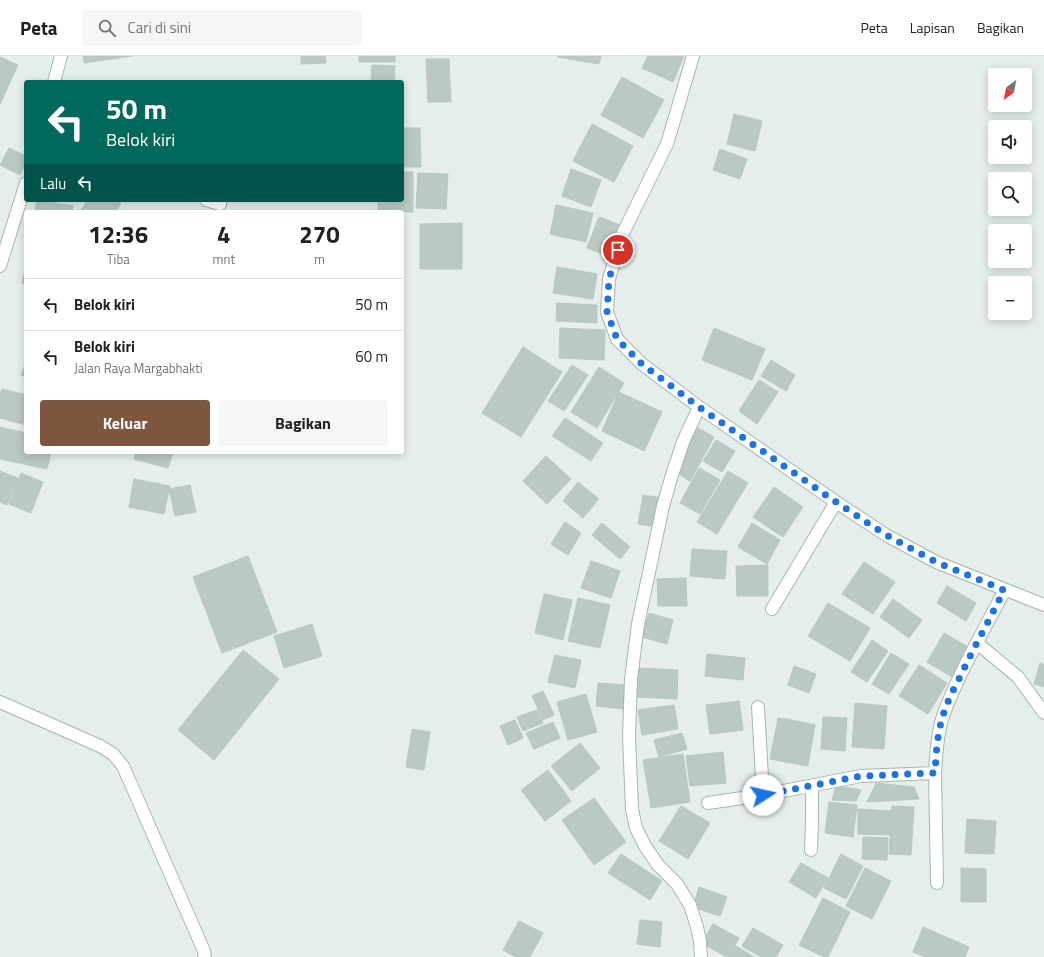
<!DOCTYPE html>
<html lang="id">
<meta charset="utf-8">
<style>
body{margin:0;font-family:"Titillium Web",sans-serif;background:#f6f6f6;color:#202124;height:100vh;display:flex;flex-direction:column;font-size:15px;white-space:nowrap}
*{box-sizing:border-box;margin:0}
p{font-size:13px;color:#757577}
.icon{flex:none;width:22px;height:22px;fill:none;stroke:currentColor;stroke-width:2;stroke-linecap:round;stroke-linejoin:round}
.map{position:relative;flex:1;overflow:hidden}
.details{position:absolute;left:24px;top:154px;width:380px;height:244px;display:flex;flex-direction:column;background:#fff;border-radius:4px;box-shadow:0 2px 10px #0003}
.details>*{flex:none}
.top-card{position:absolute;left:24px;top:24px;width:380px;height:122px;border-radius:4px;box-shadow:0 2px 10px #0003;background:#00695c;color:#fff;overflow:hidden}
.needle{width:26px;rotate:212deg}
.fabs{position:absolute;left:988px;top:12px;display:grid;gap:8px}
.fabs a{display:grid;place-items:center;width:44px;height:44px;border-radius:4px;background:#fff;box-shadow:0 2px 10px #0003;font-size:20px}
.pin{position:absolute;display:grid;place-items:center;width:34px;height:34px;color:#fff;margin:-17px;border:2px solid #fff;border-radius:50%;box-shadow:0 1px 4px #0007}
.me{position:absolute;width:44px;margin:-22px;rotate:80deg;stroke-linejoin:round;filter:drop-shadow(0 0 3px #0008)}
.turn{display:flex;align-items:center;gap:14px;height:84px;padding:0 16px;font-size:18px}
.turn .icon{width:52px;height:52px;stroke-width:2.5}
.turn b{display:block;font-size:28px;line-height:34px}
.then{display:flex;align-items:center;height:38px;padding:0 16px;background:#0003;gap:8px;font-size:15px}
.eta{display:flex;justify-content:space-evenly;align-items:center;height:68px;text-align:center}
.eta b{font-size:24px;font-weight:700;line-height:28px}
.cta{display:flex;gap:8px;margin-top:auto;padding:8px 16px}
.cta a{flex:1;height:46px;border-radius:4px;background:#7e553f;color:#fff;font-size:16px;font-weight:700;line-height:46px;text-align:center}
.cta a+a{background:#f6f6f6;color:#202124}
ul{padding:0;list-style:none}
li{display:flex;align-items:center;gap:12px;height:52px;padding:0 16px;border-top:1px solid #e0e0e0}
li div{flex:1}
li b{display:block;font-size:15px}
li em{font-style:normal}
header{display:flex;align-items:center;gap:24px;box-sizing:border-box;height:56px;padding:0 20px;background:#fff;border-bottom:1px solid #e0e0e0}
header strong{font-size:19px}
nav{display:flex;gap:22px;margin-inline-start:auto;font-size:14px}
.search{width:280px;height:36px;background:#f6f6f6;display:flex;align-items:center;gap:10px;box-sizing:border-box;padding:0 14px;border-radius:4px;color:#757577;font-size:15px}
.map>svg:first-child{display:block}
.building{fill:#bac9c4;stroke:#b7c7c3}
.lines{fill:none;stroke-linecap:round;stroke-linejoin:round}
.street-casing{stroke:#a7b6b3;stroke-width:14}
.street{stroke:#fff;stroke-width:12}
.route{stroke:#1a73e8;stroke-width:7;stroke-dasharray:0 12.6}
</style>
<header>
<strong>Peta</strong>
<div class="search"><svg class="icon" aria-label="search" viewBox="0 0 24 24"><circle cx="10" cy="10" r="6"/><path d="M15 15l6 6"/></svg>Cari di sini</div>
<nav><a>Peta</a><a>Lapisan</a><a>Bagikan</a></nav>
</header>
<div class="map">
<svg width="1044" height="901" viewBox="0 0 1044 901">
<rect width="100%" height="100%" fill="#e5eeeb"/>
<path class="building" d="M83 0H132L84 7Z
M301 0H325L326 7 301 8Z
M359 0H395V6H359Z
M558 0H601L599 8 558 1Z
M648 0H684L673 26 642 12Z
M0 1 18 9 0 48Z
M426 3H449L451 46H428Z
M372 9 395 10 394 26H371Z
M622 21 664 44 643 82 601 59Z
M734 58 762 65 755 95 727 88Z
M592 68 633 90 614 126 573 105Z
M402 72H420L421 111H402Z
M9 92 26 100V106L20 119 0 109Z
M720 93 747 103 740 123 713 114Z
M571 113 601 124 591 151 562 140Z
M402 116H413V156L378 155V144H402Z
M418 117 448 118 446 153 416 152Z
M37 144 73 150 72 156H35Z
M87 144H115L121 147 116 156H80Z
M556 149 593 157 586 186 550 178Z
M599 161 623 170 611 201 587 192Z
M462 167V213H420V168Z
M26 210V228L22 227Z
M557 211 597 218 593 243 553 237Z
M557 247 597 249V267L556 265Z
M560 272 605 274 604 304 559 302Z
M714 272 765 293 752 324 702 304Z
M523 291 562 316 521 381 482 357Z
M771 304 795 319 786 335 761 320Z
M26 306V321L21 319Z
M572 309 588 319 564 355 548 345Z
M599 311 624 327 597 372 571 356Z
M759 324 778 336 757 368 739 355Z
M2 333 26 339V369L0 362V339Z
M619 336 662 356 644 395 602 375Z
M565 362 603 387 591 405 552 380Z
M0 371 26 377V396H51L47 413 0 403Z
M698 372 714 381 690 425 674 415Z
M716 384 735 395 722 416 703 405Z
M136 396H173L168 412 134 403Z
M546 400 571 423 547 448 523 425Z
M699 412 720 424 700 458 680 447Z
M0 415 18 422 7 449 0 446Z
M728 415 748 427 717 478 697 466Z
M21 417 43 426 31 457 9 448Z
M134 423 170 430 164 458 129 451Z
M578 426 599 443 583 462 563 445Z
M190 429 196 456 175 460 169 433Z
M774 431 803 451 783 481 753 461Z
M643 439 662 442 656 471 638 468Z
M565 466 581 477 568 499 551 488Z
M602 467 630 491 620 503 592 479Z
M752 467 780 484 767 508 738 491Z
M692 493 727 495 725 523 690 520Z
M248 500 277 576 222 597 193 521Z
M591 505 620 515 611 542 581 532Z
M864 506 895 526 873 558 842 538Z
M768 509V540H737L736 510Z
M686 522 687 550H658L657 523Z
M947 530 976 547 966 565 937 547Z
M544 538 572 544 563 584 535 577Z
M578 542 610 549 600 592 568 585Z
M893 543 922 564 909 582 880 561Z
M828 547 870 572 850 605 808 580Z
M649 557 673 564 667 588 642 581Z
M312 568 322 600 284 612 274 580Z
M944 577 970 592 952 621 927 606Z
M872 584 888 595 867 626 851 616Z
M243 594 279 623 214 704 178 674Z
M891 597 909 608 889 638 872 628Z
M707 598 745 602 743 624 705 620Z
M555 599 581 604 575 632 548 626Z
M1040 607 1044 609V631L1034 628Z
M919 609 947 627 928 658 899 640Z
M794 610 816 618 809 637 788 629Z
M637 612 678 614 677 643 636 641Z
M598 627 626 629 623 653 596 650Z
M543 635 554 659 543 664 532 640Z
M586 638 597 676 568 684 557 646Z
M739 645 743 674 710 678 706 649Z
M855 647 887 650 884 693 852 691Z
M674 649 678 673 642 679 638 654Z
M537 654 543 667 523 675 517 661Z
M823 661 847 662 845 695 821 693Z
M778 662 787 663 815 669 808 710 770 703Z
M515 664 523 682 508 689 500 670Z
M553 666 560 682 534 693 526 677Z
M412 673 430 676 424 714 406 711Z
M682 677 687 693 659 701 654 684Z
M580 687 600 712 572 735 551 710Z
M723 696 726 727 690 730 686 700Z
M683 698 690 746 651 752 643 704Z
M548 714 571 745 545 765 521 734Z
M876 727 914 731 919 743 867 746Z
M836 730 861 734 856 745 832 744Z
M594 742 626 786 594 809 562 764Z
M829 746 857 749 853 781 825 777Z
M681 750 710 767 688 803 659 785Z
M892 750 914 751 911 799 889 798Z
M858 753 892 755 891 779 858 778Z
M967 763 996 765 994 798 965 797Z
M863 781 888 782 887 804 862 803Z
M621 798 662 825 650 844 608 817Z
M841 798 863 810 846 843 824 832Z
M801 807 828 822 816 842 789 826Z
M865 812 891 825 872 863 846 850Z
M961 812 986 813V846H961Z
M699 831 727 841 720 860 693 851Z
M823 842 850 856 828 901H824L799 889Z
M640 864 662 866 660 891 637 888Z
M519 865 543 877 530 901H516L503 894Z
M713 868 739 882 729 901H727L702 887Z
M923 871 969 891 965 901H925L913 896Z
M753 872 783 889 776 901H761L742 890Z
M736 890 754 901H730Z"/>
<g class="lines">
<defs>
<path id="street" d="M693 0 667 88 622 179 609 223 607 256 617 283 642 308 699 351 836 446 886 479 936 506 1044 549
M54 26 61 0
M206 144 220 148
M0 210 26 127
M699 351 683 386 672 419 663 450 638 568 631 623 629 681 632 753 636 772 645 790 658 809 677 828 690 849 697 871 700 885 701 901
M772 553 836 446
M977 587 1018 621 1044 657
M0 646 100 690 113 698 123 710 204 895 205 901
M758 651 763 739
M708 747 763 739 861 720 935 717
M811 794 812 765V730
M937 827 935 717C936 699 937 680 942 663 947 647 954 633 961 618 975 589 990 562 1005 534"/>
</defs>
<use href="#street" class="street-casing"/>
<use href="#street" class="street"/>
</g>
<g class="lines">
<path class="route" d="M618 194 609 223 607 256 617 283 642 308 699 351 836 446 886 479 936 506 1004 534C990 563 974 591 960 621 953 634 946 648 942 663 937 680 936 699 935 717L861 720 763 739"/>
</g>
</svg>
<div class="fabs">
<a><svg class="needle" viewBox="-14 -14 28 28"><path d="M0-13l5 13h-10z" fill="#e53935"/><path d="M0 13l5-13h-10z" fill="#757577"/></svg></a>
<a><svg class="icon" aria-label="sound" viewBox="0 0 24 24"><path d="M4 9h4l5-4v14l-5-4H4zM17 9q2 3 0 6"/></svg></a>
<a><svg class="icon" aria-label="search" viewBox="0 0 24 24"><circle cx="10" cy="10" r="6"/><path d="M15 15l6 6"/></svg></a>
<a>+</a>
<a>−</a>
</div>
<div class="pin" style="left:618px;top:194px;background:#d93025"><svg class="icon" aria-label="arrive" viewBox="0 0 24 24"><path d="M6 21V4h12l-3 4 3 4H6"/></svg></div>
<svg class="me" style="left:763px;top:739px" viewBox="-20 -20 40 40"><circle r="19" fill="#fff"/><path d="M0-13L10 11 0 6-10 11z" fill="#1a73e8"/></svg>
<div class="top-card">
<div class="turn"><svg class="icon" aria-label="left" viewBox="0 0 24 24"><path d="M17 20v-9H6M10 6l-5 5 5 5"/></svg><div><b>50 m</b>Belok kiri</div></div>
<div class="then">Lalu<svg class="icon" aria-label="left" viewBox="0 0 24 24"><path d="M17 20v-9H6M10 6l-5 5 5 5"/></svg></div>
</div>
<section class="details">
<div class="eta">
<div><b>12:36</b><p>Tiba</p></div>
<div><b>4</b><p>mnt</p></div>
<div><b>270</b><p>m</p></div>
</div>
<ul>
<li><svg class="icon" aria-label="left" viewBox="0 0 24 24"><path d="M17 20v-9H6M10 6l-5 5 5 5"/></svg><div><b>Belok kiri</b></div><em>50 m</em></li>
<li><svg class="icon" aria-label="left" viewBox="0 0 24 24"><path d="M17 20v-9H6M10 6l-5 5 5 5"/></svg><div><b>Belok kiri</b><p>Jalan Raya Margabhakti</p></div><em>60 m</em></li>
</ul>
<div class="cta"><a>Keluar</a><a>Bagikan</a></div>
</section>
</div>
